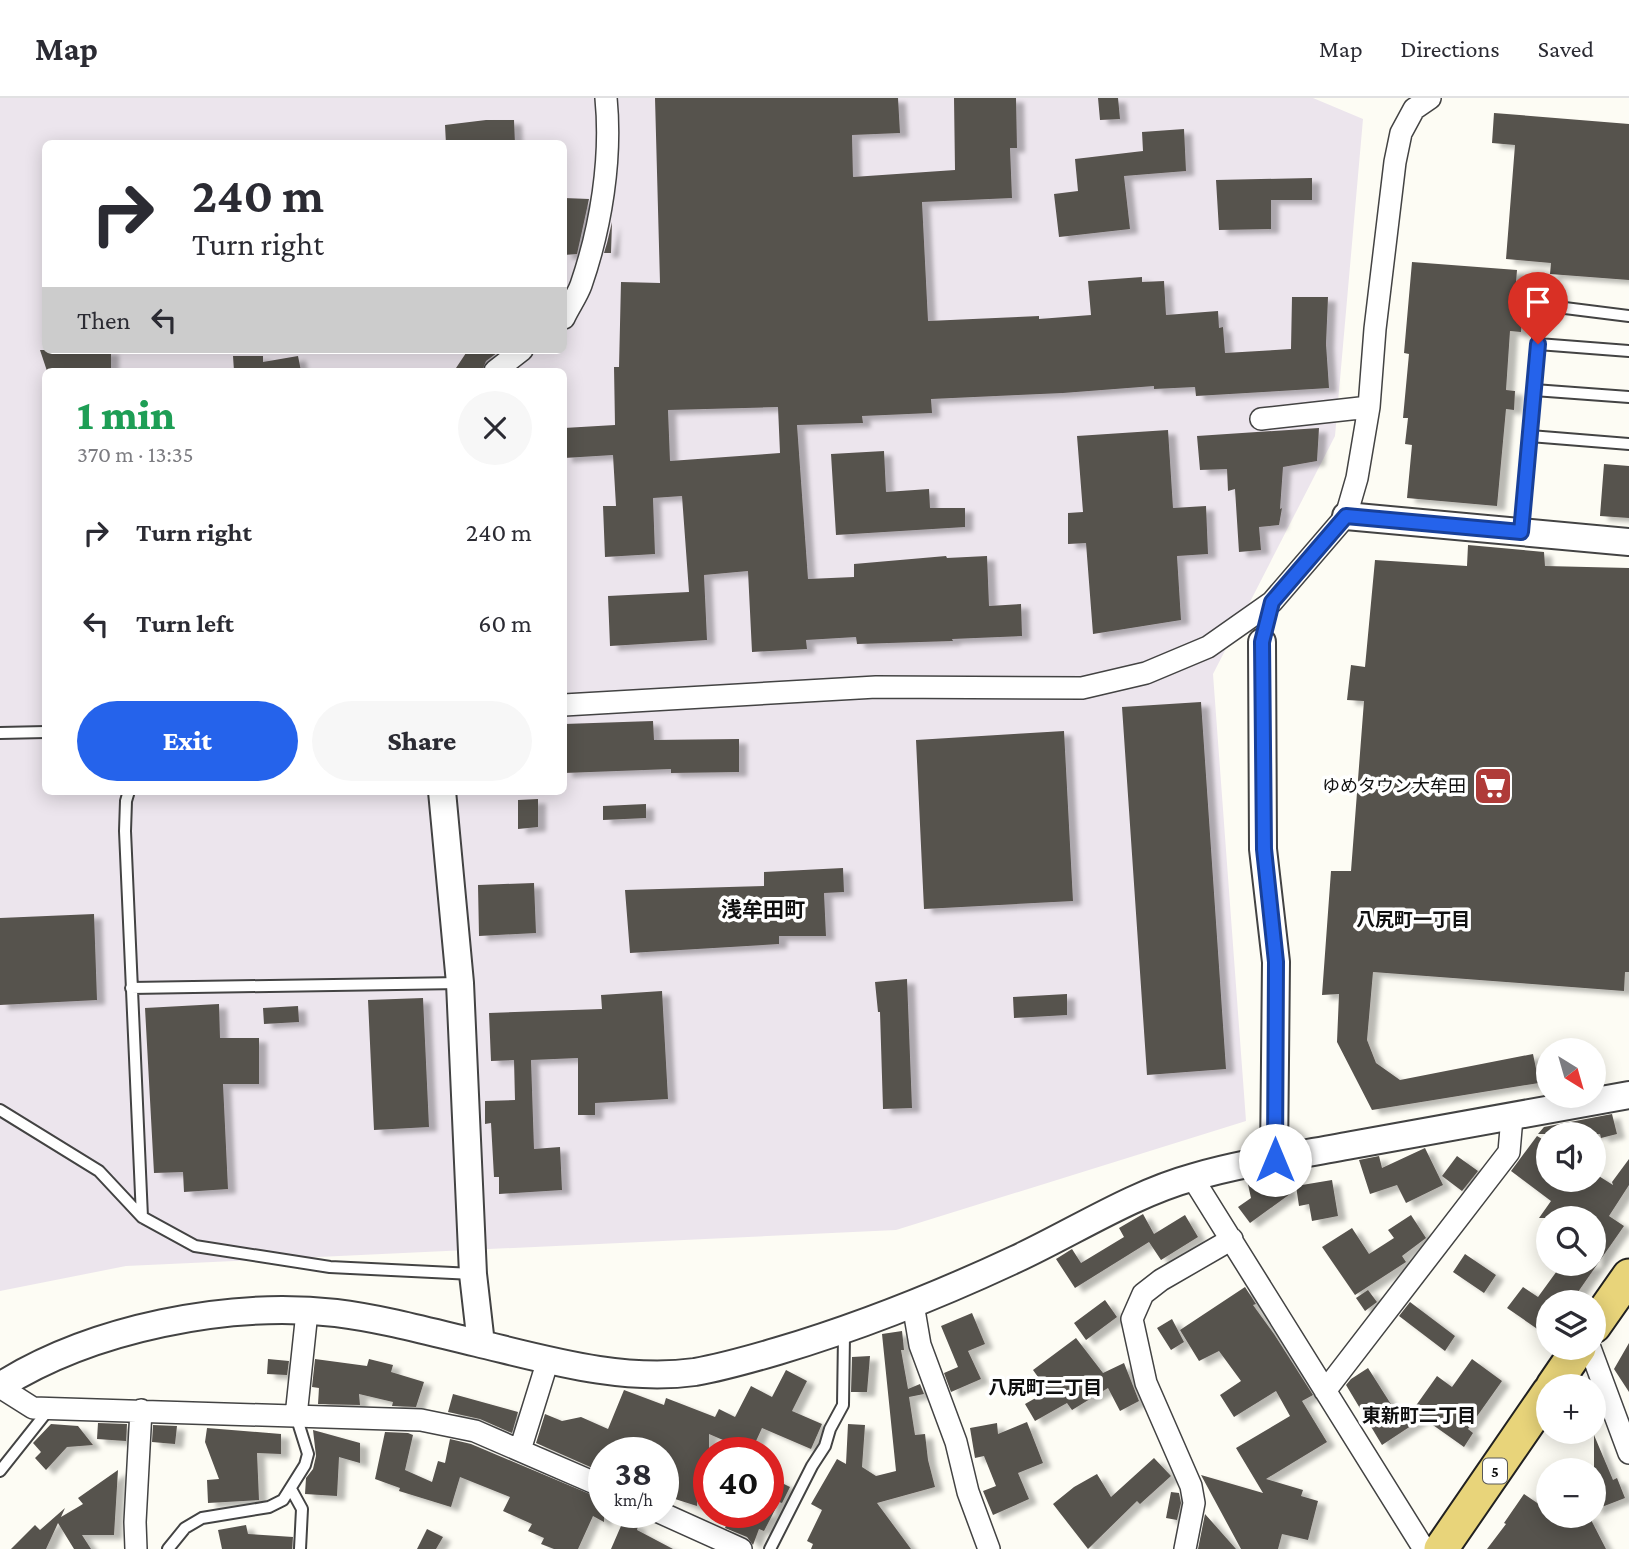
<!DOCTYPE html>
<meta charset="utf-8">
<style>
body{margin:0;font-family:"Crimson Pro","Noto Sans JP",serif;background:#f7f7f7;color:#2b2b33;height:100vh;display:flex;flex-direction:column;font-size:26px;white-space:nowrap}
*{box-sizing:border-box;margin:0}
p{font-size:23px;color:#7c7c81}
.icon{flex:none;width:38px;height:38px;fill:none;stroke:currentColor;stroke-width:2;stroke-linecap:round;stroke-linejoin:round}
.map{position:relative;flex:1;overflow:hidden}
.side{position:absolute;left:42px;top:270px;width:525px;height:427px;display:flex;flex-direction:column;background:#fff;border-radius:10px;box-shadow:0 4px 18px #0003}
.side>*{flex:none}
.banner{position:absolute;left:42px;top:42px;width:525px;height:214px;border-radius:10px;box-shadow:0 4px 18px #0003;background:#fff;color:#2b2b33;overflow:hidden}
.needle{width:46px;rotate:143deg}
.controls{position:absolute;left:1536px;top:940px;display:grid;gap:14px}
.controls a{display:grid;place-items:center;width:70px;height:70px;border-radius:50%;background:#fff;box-shadow:0 4px 18px #0003;font-size:35px}
.speed{position:absolute;left:588px;top:1339px;display:flex;gap:14px;font-size:35px;font-weight:700;text-align:center}
.speed>*{display:grid;place-content:center;width:91px;height:91px;border-radius:50%;background:#fff;box-shadow:0 4px 18px #0003;line-height:1}
.speed small{font-size:18px;font-weight:400}
.speed .limit{border:10px solid #d22;background:#fff;color:#111}
.pin{position:absolute;display:grid;place-items:center;width:60px;height:60px;color:#fff;margin:-72px -30px;border-radius:50% 50% 50% 0;rotate:-45deg;box-shadow:0 0 7px #0007}
.pin .icon{rotate:45deg}
.me{position:absolute;width:77px;margin:-38px;rotate:0deg;stroke-linejoin:round;filter:drop-shadow(0 0 5px #0008)}
.turn{display:flex;align-items:center;gap:24px;height:147px;padding:0 35px;font-size:32px}
.turn .icon{width:91px;height:91px;stroke-width:2.5}
.turn b{display:block;font-size:49px;line-height:60px}
.then{display:flex;align-items:center;height:66px;padding:0 35px;background:#0003;gap:14px;font-size:26px}
.round{display:grid;place-items:center;flex:none;width:74px;height:74px;border-radius:37px;background:#f7f7f7}
.head{display:flex;align-items:center;justify-content:space-between;height:119px;padding:0 35px}
h1{font-size:42px;font-weight:800;line-height:52px;color:#1e9e55}
.primary-button{display:flex;gap:14px;margin-top:auto;padding:14px 35px}
.primary-button a{flex:1;height:80px;border-radius:42px;background:#2563eb;color:#fff;font-size:28px;font-weight:800;line-height:80px;text-align:center}
.primary-button a+a{background:#f7f7f7;color:#2b2b33}
ul{padding:0;list-style:none}
li{display:flex;align-items:center;gap:21px;height:91px;padding:0 35px}
li div{flex:1}
li b{display:block;font-size:26px}
li em{font-style:normal}
header{display:flex;align-items:center;gap:42px;box-sizing:border-box;height:98px;padding:0 35px;background:#fff;border-bottom:2px solid #e1e1e2}
header strong{font-size:33px}
nav{display:flex;gap:38px;margin-inline-start:auto;font-size:24px}
.map>svg:first-child{display:block}
.industrial{fill:#ece5ed;fill-rule:evenodd}
.building{fill:#57524d;fill-rule:evenodd;filter:url(#shadow)}
.lines{fill:none;stroke-linecap:round;stroke-linejoin:round}
.service-casing{stroke:#434343;stroke-width:14}
.minor-casing{stroke:#434343;stroke-width:24}
.tertiary-casing{stroke:#434343;stroke-width:30}
.primary-casing{stroke:#212121;stroke-width:37}
.service{stroke:#fff;stroke-width:10}
.minor{stroke:#fff;stroke-width:21}
.tertiary{stroke:#fff;stroke-width:26}
.primary{stroke:#e8d47a;stroke-width:33}
.route-casing{stroke:#184099;stroke-width:18}
.route{stroke:#2563eb;stroke-width:12}
.labels{text-anchor:middle;dominant-baseline:central;stroke-width:7;stroke-linejoin:round;paint-order:stroke}
.shield{fill:#fff;stroke:#585858;stroke-width:2}
.shield-label{font-size:16px;font-weight:bold;fill:#101010}
.poi-label{font-size:18px;fill:#101010;stroke:#fff;text-anchor:end}
.neighbourhood-label{font-size:19px;font-weight:bold;fill:#101010;stroke:#fff}
.quarter-label{font-size:21px;font-weight:bold;fill:#101010;stroke:#fff}
</style>
<header>
<strong>Map</strong>
<nav><a>Map</a><a>Directions</a><a>Saved</a></nav>
</header>
<div class="map">
<svg width="1629" height="1451" viewBox="0 0 1629 1451">
<defs>
<filter id="shadow"><feDropShadow dx="8" dy="4.5" stdDeviation="2" flood-color="#0004"/></filter>
</defs>
<rect width="100%" height="100%" fill="#fdfcf4"/>
<path class="industrial" d="M0 0H1313L1363 21 1335 338 1213 576 1246 1023 896 1132 126 1168 0 1193ZM46 46H564V252H46ZM46 273H564V693H46Z"/>
<path class="building" d="M655 0H898L900 35 852 37 853 79 955 72 954 0H1016L1017 50H1010L1012 100 922 104 928 223 1039 218V221L1091 217 1088 183 1142 179V184L1164 183 1166 217 1218 213 1219 230 1223 229 1225 255 1291 251 1292 199H1328L1326 246 1329 290 1196 298 1195 289 1154 291V288L1063 295 931 301 932 315 862 318 863 325 797 327 808 481 854 479V466L946 458 947 460 987 458 989 508 1021 506 1022 538 952 541 953 543 857 546 856 539 806 542 807 551 752 554 748 473 704 477 707 542 610 548 608 498 689 494 682 398 653 400 655 456 605 459 603 408H616L613 357 564 360V330L615 327 614 269H619L621 184 660 185ZM778 309 780 355 670 363 668 312Z
M1098 0H1118L1120 21 1100 22Z
M1494 15 1629 26V182L1550 176 1551 165 1506 161 1515 47 1492 45Z
M486 22H514L515 46H446L445 27Z
M1184 31 1186 73 1124 78 1130 131 1059 139 1054 96 1078 93 1075 61 1143 53 1142 34Z
M1312 80V102H1271V131L1219 132 1216 82Z
M564 100 589 101 577 156 564 157Z
M612 124 611 155H604L607 145Z
M1412 164 1517 172 1514 209 1523 210 1521 234 1510 233 1506 292 1515 293 1514 312 1506 311 1497 408 1407 400 1412 347 1405 346 1408 320H1403L1409 256 1404 255Z
M40 252H111V273H47Z
M468 252H501L486 263 482 273H454Z
M233 258H263V264L298 258 301 273H234Z
M1319 330 1317 363 1283 369 1280 411 1282 410 1279 427 1259 429 1261 452 1239 454 1235 391 1228 393 1227 371 1200 372 1197 338Z
M1168 332 1173 410 1206 408 1208 456 1177 458 1181 522 1093 536 1086 445 1068 446V415L1083 414 1077 338Z
M884 353 886 394 929 391 930 410H965V429L836 437 831 356Z
M1604 366 1629 368V420L1600 418Z
M1468 447 1544 454 1545 468 1629 470V874H1625L1624 893 1373 874 1367 942 1376 965 1400 982 1533 956 1539 985 1372 1012 1337 944 1339 896 1322 897 1331 773H1351L1364 603 1347 602 1351 567 1365 569 1375 462 1467 468Z
M1201 604 1226 971 1147 977 1122 609Z
M653 623 654 642 739 641V674L671 675V671L564 675V626Z
M1064 633 1073 803 924 811 916 642Z
M538 701V729L518 731V702Z
M646 706V720L603 722V708Z
M843 770 844 794 824 795 826 838H779V846L630 855 625 792 764 788V774Z
M534 785 536 835 479 838 478 787Z
M94 816 97 902 0 907V820Z
M907 881 912 1010 883 1011 880 914H878L875 884Z
M662 893 668 1001 595 1005V1017H578V960L531 962 534 1051 560 1049 562 1092 499 1096V1079H494L491 1025 485 1026V1003L515 1002 514 962 491 963 489 915 602 911 601 897Z
M1067 896V917L1014 920 1013 899Z
M423 900 429 1029 374 1032 368 902Z
M219 906 220 940H259V986H223L228 1091 184 1094 183 1074 154 1075 145 910Z
M298 908 299 924 264 926 263 910Z
M1612 1016 1617 1036 1601 1040 1600 1036H1538L1544 1029Z
M1537 1038 1549 1045V1082H1594V1075L1613 1087 1612 1084 1629 1061V1087L1609 1118 1624 1128 1571 1204H1549V1239L1507 1210 1523 1189 1538 1199 1562 1166H1594V1120H1539L1551 1103 1511 1073Z
M1425 1050 1443 1087 1406 1105 1397 1087 1370 1096 1359 1062 1379 1058 1382 1070Z
M1457 1058 1478 1073 1462 1093 1442 1078Z
M1278 1077 1290 1096 1250 1125 1238 1109 1251 1100 1247 1082Z
M1332 1082 1338 1118 1312 1123 1309 1106 1299 1108 1296 1088Z
M1143 1116 1154 1136 1185 1117 1198 1139 1161 1162 1149 1144 1075 1190 1056 1161 1072 1151 1081 1165 1124 1139 1119 1130Z
M1411 1117 1426 1140 1402 1158 1406 1164 1355 1197 1322 1149 1352 1130 1369 1156 1394 1140 1388 1132Z
M1465 1156 1496 1177 1484 1195 1453 1174Z
M1245 1189 1256 1206 1253 1207 1274 1236 1313 1297 1302 1303 1327 1344 1266 1381 1303 1392 1301 1398 1318 1403 1308 1442 1282 1436 1278 1451H1241L1201 1377 1263 1395 1236 1350 1290 1318 1276 1293 1234 1319 1220 1297 1241 1283 1219 1253 1199 1263 1180 1232Z
M1368 1192 1377 1204 1365 1213 1356 1200Z
M1105 1202 1117 1219 1086 1242 1074 1225Z
M1410 1204 1455 1238 1445 1253 1399 1218Z
M972 1215 985 1246 968 1253 981 1281 951 1294 944 1275 958 1269 941 1228Z
M1172 1221 1184 1244 1171 1252 1157 1230Z
M902 1233 904 1252H901L908 1291 920 1286 924 1296 909 1299 915 1337 925 1336 928 1362 935 1389 877 1405 911 1451H811L813 1446 807 1443 822 1412 811 1406 837 1361 846 1366 848 1326 865 1327 862 1369 876 1378 896 1373 882 1236Z
M1076 1240 1103 1275 1124 1265 1139 1303 1120 1313 1108 1290 1072 1312 1067 1305 1035 1323 1025 1306 1048 1293 1033 1272Z
M1629 1245V1294L1614 1271Z
M870 1258 867 1294H851L852 1259Z
M268 1261 289 1263 287 1277 267 1276Z
M315 1261 367 1268 369 1261 393 1267 391 1274 424 1284 416 1309 392 1308 393 1304 359 1296 360 1307 318 1306 319 1290 312 1289Z
M1472 1261 1502 1283 1468 1331 1473 1335 1464 1349 1423 1320 1382 1347 1346 1287 1351 1281 1368 1270 1394 1311 1396 1310 1405 1323 1437 1278 1452 1289Z
M786 1272 807 1283 792 1313 822 1326 811 1351 762 1330 751 1354 709 1336V1409L697 1403V1408L675 1401 676 1371H663V1354H604V1375L536 1345 545 1316 562 1323 581 1319 608 1331 624 1292 664 1307 666 1300 715 1319 719 1311 735 1319 751 1288 772 1299Z
M453 1296 518 1314 512 1335 480 1321 448 1314Z
M1027 1324 1043 1365 1018 1375 1029 1401 993 1417 983 1393 996 1388 984 1358 975 1360 970 1330 997 1325 998 1336Z
M98 1325 127 1326 126 1343 97 1341Z
M51 1326 78 1328 93 1347 67 1349 46 1372 35 1360 41 1354 33 1345Z
M153 1327 177 1328 175 1346 152 1344Z
M207 1330 281 1336V1356L257 1355 259 1402 208 1405 207 1382 219 1381 205 1344Z
M313 1332 360 1345V1365L339 1359 337 1398 305 1396 306 1380 313 1371 316 1358Z
M385 1334 408 1335 413 1337 405 1372 432 1384 438 1363 445 1365 450 1341 471 1346 604 1402V1424L593 1418 578 1451H554L541 1446 544 1440 528 1433 532 1426 503 1413 510 1399 460 1379 451 1409 399 1393 400 1390 375 1381Z
M1594 1337 1613 1382 1617 1380 1625 1400 1594 1412Z
M1154 1360 1171 1378 1140 1406 1137 1403 1088 1451 1053 1406 1074 1389 1097 1376 1111 1399Z
M118 1372 114 1437H82L91 1451H74L58 1425 46 1451H11L35 1427 40 1432 65 1410 61 1419 83 1406 78 1400Z
M768 1378 790 1389 782 1405 779 1404 764 1433 759 1431 753 1447 747 1439 725 1430 731 1414H768Z
M1171 1394 1179 1395 1181 1405 1177 1422 1166 1420Z
M1524 1396 1549 1413V1418H1589L1606 1451H1487L1506 1426 1504 1425Z
M1205 1416 1236 1451H1198Z
M624 1421 638 1428 637 1432 673 1451H611Z
M246 1427 248 1436 293 1439 292 1451H222L218 1432Z
M427 1431 443 1439 436 1451H417Z"/>
<g class="lines">
<defs>
<path id="service" d="M1538 246 1629 253
M1534 292 1629 299
M1530 338 1629 346
M1521 434 1541 207 1629 218
M0 635 46 634
M129 693 126 703 125 733 142 1119
M131 890 460 885
M0 1012 99 1073 142 1119 195 1148 330 1169 473 1176
M0 1373 50 1310
M291 1391 302 1411 300 1451
M168 1451 185 1430 202 1420 269 1409 283 1402 305 1367 308 1356 296 1318
M770 1451 812 1368 825 1348 830 1331 843 1307 844 1237"/>
<path id="minor" d="M564 220C569 209 577 198 581 187 601 129 612 61 606 0
M495 273 522 252
M1261 321 1369 309
M564 607 876 589 1082 590 1146 575 1208 549 1272 504 1346 418 1357 380 1369 309 1375 231 1395 64 1401 35 1414 11 1430 0
M1192 1079 1424 1451
M913 1206 920 1247 956 1344 968 1394 989 1451
M1590 1250 1629 1355
M0 1289 33 1310 421 1322 475 1333 604 1389
M1325 1293 1509 1054 1512 1019
M296 1318 307 1214
M520 1352 548 1262
M659 1414 741 1451
M136 1451 135 1424 141 1312
M1185 1451 1194 1405 1191 1388 1146 1285 1132 1221 1143 1196 1161 1182 1232 1141"/>
<path id="tertiary" d="M1346 418 1629 444
M1262 544 1263 751 1276 864 1274 1062
M442 693 460 885 473 1176 481 1246
M0 1288C92 1230 228 1203 336 1215 384 1221 430 1234 477 1245 548 1262 622 1284 695 1274 723 1269 751 1261 778 1253 859 1229 939 1197 1016 1161 1074 1134 1132 1096 1194 1079 1245 1064 1300 1057 1352 1047 1445 1031 1537 1014 1629 997"/>
<path id="primary" d="M1594 1228 1629 1178
M1553 1288 1579 1250
M1441 1451 1549 1294"/>
</defs>
<use href="#service" class="service-casing"/>
<use href="#minor" class="minor-casing"/>
<use href="#tertiary" class="tertiary-casing"/>
<use href="#primary" class="primary-casing"/>
<use href="#service" class="service"/>
<use href="#minor" class="minor"/>
<use href="#tertiary" class="tertiary"/>
<use href="#primary" class="primary"/>
</g>
<g class="lines">
<defs>
<path id="route" d="M1275 1062 1276 864 1264 751 1262 544 1272 504 1346 418 1521 434 1538 246"/>
</defs>
<use href="#route" class="route-casing"/>
<use href="#route" class="route"/>
</g>
<defs>
<symbol id="supermarket-square" viewBox="-11 -11 22 22"><rect x="-9" y="-9" width="18" height="18" rx="4" fill="#af3b38" stroke="#fff"/><path d="M-6-5.5h2.5l.6 2H6L4.5 2H-2.5L-4.4-4H-6ZM-1.5 3.2a1.3 1.3 0 1 0 .1 0ZM3 3.2a1.3 1.3 0 1 0 .1 0Z" fill="#fff"/></symbol>
</defs>
<g fill-rule="evenodd">
<use href="#supermarket-square" x="1471" y="666" width="44" height="44"/>
</g>
<g class="labels">
<rect class="shield" x="1483" y="1360.5" width="24" height="25" rx="5"/>
<g class="shield-label">
<text x="1495" y="1373">5</text>
</g>
<g class="poi-label">
<text x="1466" y="688">ゆめタウン大牟田</text>
</g>
<g class="neighbourhood-label">
<text x="1413" y="821">八尻町一丁目</text>
<text x="1045" y="1289">八尻町二丁目</text>
<text x="1419" y="1317">東新町二丁目</text>
</g>
<g class="quarter-label">
<text x="763" y="812">浅牟田町</text>
</g>
</g>
</svg>
<div class="controls">
<a><svg class="needle" viewBox="-14 -14 28 28"><path d="M0-13l5 13h-10z" fill="#e53935"/><path d="M0 13l5-13h-10z" fill="#7c7c81"/></svg></a>
<a><svg class="icon" aria-label="sound" viewBox="0 0 24 24"><path d="M4 9h4l5-4v14l-5-4H4zM17 9q2 3 0 6"/></svg></a>
<a><svg class="icon" aria-label="search" viewBox="0 0 24 24"><circle cx="10" cy="10" r="6"/><path d="M15 15l6 6"/></svg></a>
<a><svg class="icon" aria-label="layers" viewBox="0 0 24 24"><path d="M12 4l9 5-9 5-9-5zM3 14l9 5 9-5"/></svg></a>
<a>+</a>
<a>−</a>
</div>
<div class="speed"><div>38<small>km/h</small></div><div class="limit">40</div></div>
<div class="pin" style="left:1538px;top:246px;background:#d93025"><svg class="icon" aria-label="arrive" viewBox="0 0 24 24"><path d="M6 21V4h12l-3 4 3 4H6"/></svg></div>
<svg class="me" style="left:1275px;top:1062px" viewBox="-20 -20 40 40"><circle r="19" fill="#fff"/><path d="M0-13L10 11 0 6-10 11z" fill="#2563eb"/></svg>
<div class="banner">
<div class="turn"><svg class="icon" aria-label="right" viewBox="0 0 24 24"><path d="M7 20v-9h11M14 6l5 5-5 5"/></svg><div><b>240 m</b>Turn right</div></div>
<div class="then">Then<svg class="icon" aria-label="left" viewBox="0 0 24 24"><path d="M17 20v-9H6M10 6l-5 5 5 5"/></svg></div>
</div>
<section class="side">
<div class="head"><div><h1>1 min</h1><p>370 m · 13:35</p></div><a class="round"><svg class="icon" aria-label="close" viewBox="0 0 24 24"><path d="M6 6l12 12M18 6L6 18"/></svg></a></div>
<ul>
<li><svg class="icon" aria-label="right" viewBox="0 0 24 24"><path d="M7 20v-9h11M14 6l5 5-5 5"/></svg><div><b>Turn right</b></div><em>240 m</em></li>
<li><svg class="icon" aria-label="left" viewBox="0 0 24 24"><path d="M17 20v-9H6M10 6l-5 5 5 5"/></svg><div><b>Turn left</b></div><em>60 m</em></li>
</ul>
<div class="primary-button"><a>Exit</a><a>Share</a></div>
</section>
</div>
